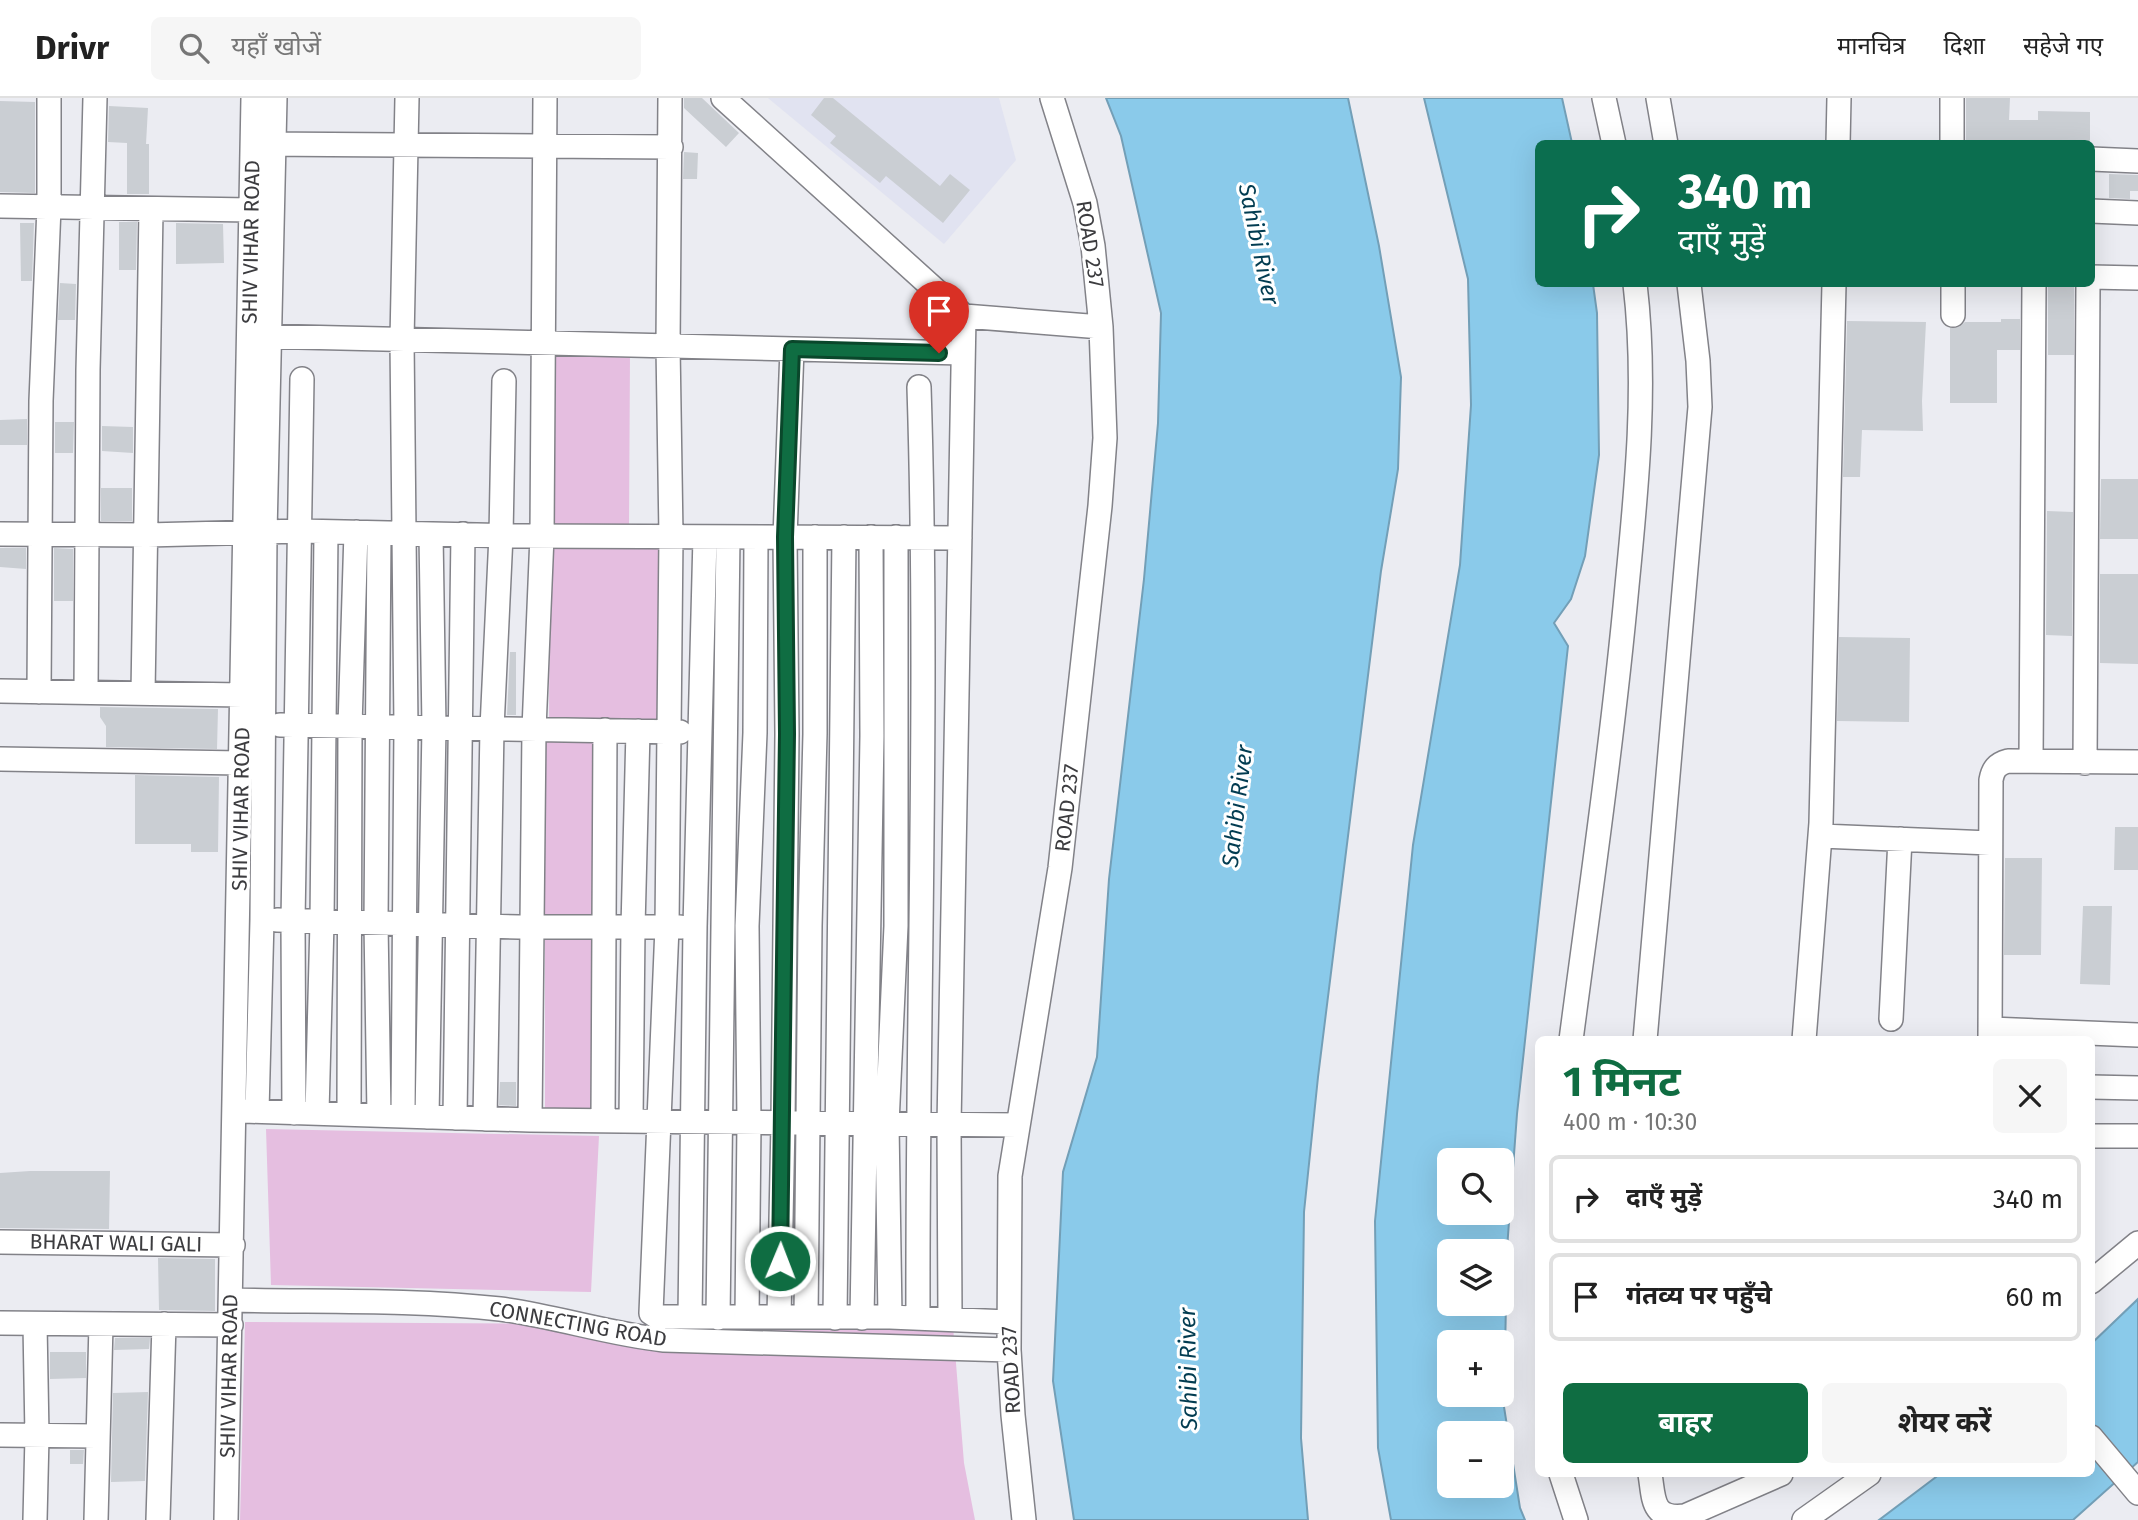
<!DOCTYPE html>
<html lang="hi">
<meta charset="utf-8">
<style>
body{margin:0;font-family:"Fira Sans","Noto Sans Devanagari",sans-serif;background:#f6f6f6;color:#222;height:100vh;display:flex;flex-direction:column;font-size:26px;white-space:nowrap}
*{box-sizing:border-box;margin:0}
p{font-size:23px;color:#767676}
.icon{flex:none;width:38px;height:38px;fill:none;stroke:currentColor;stroke-width:2;stroke-linecap:round;stroke-linejoin:round}
.map{position:relative;flex:1;overflow:hidden}
.sheet{position:absolute;left:1535px;top:938px;width:560px;height:441px;display:flex;flex-direction:column;background:#fff;border-radius:10px;box-shadow:0 7px 28px #0002}
.sheet>*{flex:none}
.guide{position:absolute;left:1535px;top:42px;width:560px;height:147px;border-radius:10px;box-shadow:0 7px 28px #0002;background:#0b6e4f;color:#fff;overflow:hidden}
.buttons{position:absolute;left:1437px;top:1050px;display:grid;gap:14px}
.buttons a{display:grid;place-items:center;width:77px;height:77px;border-radius:10px;background:#fff;box-shadow:0 7px 28px #0002;font-size:35px}
.pin{position:absolute;display:grid;place-items:center;width:60px;height:60px;color:#fff;margin:-72px -30px;border-radius:50% 50% 50% 0;rotate:-45deg;box-shadow:0 0 7px #0007}
.pin .icon{rotate:45deg}
.me{position:absolute;width:77px;margin:-38px;rotate:1deg;stroke-linejoin:round;filter:drop-shadow(0 0 5px #0008)}
.turn{display:flex;align-items:center;gap:24px;height:147px;padding:0 28px;font-size:32px}
.turn .icon{width:91px;height:91px;stroke-width:2.5}
.turn b{display:block;font-size:49px;line-height:60px}
.round{display:grid;place-items:center;flex:none;width:74px;height:74px;border-radius:10px;background:#f6f6f6}
.head{display:flex;align-items:center;justify-content:space-between;height:119px;padding:0 28px}
h1{font-size:42px;font-weight:700;line-height:52px;color:#0f6d42}
.cta{display:flex;gap:14px;margin-top:auto;padding:14px 28px}
.cta a{flex:1;height:80px;border-radius:10px;background:#0f6d42;color:#fff;font-size:28px;font-weight:700;line-height:80px;text-align:center}
.cta a+a{background:#f6f6f6;color:#222}
ul{padding:0;list-style:none}
li{display:flex;align-items:center;gap:21px;height:88px;margin:0 14px 10px;padding:0 14px;border:4px solid #e0e0e0;border-radius:10px}
li div{flex:1}
li b{display:block;font-size:26px}
li em{font-style:normal}
header{display:flex;align-items:center;gap:42px;box-sizing:border-box;height:98px;padding:0 35px;background:#fff;border-bottom:2px solid #e0e0e0}
header strong{font-size:33px}
nav{display:flex;gap:38px;margin-inline-start:auto;font-size:24px}
.search{width:490px;height:63px;background:#f6f6f6;display:flex;align-items:center;gap:18px;box-sizing:border-box;padding:0 24px;border-radius:10px;color:#767676;font-size:26px}
.map>svg:first-child{display:block}
.built{fill:#e1e3f1}
.green{fill:#e5bee0}
.water{fill:#8acaea;stroke:#739fb7;stroke-width:2;fill-rule:evenodd}
.building{fill:#caced3}
.lines{fill:none;stroke-linecap:round;stroke-linejoin:round}
.minor-casing{stroke:#828288;stroke-width:26}
.minor{stroke:#fff;stroke-width:23}
.route-casing{stroke:#0a472b;stroke-width:18}
.route{stroke:#0f6d42;stroke-width:12}
.labels{text-anchor:middle;dominant-baseline:central;stroke-width:6;stroke-linejoin:round;paint-order:stroke}
.street-label{font-size:21px;fill:#3c3c3f;stroke:#fff}
.water-label{font-size:23px;font-style:italic;fill:#023c51;stroke:#fff}
</style>
<header>
<strong>Drivr</strong>
<div class="search"><svg class="icon" aria-label="search" viewBox="0 0 24 24"><circle cx="10" cy="10" r="6"/><path d="M15 15l6 6"/></svg>यहाँ खोजें</div>
<nav><a>मानचित्र</a><a>दिशा</a><a>सहेजे गए</a></nav>
</header>
<div class="map">
<svg width="2138" height="1422" viewBox="0 0 2138 1422">
<rect width="100%" height="100%" fill="#ebecf2"/>
<path class="built" d="M768 0H999L1016 62 944 146Z"/>
<path class="green" d="M554 256H630L629 430H554Z
M550 451H661L660 623H549Z
M543 643H597L596 823H542Z
M545 839H599V1012H545Z
M266 1031 599 1038 591 1194 271 1187Z
M245 1224 953 1228 964 1365 975 1422H240Z"/>
<path class="water" d="M1106 0H1348L1379 148 1401 279 1398 371 1381 473 1318 979 1304 1114 1301 1340 1308 1422H1074L1053 1283 1063 1074 1097 959 1109 781 1144 481 1158 325 1161 215 1121 38Z
M1424 0H1562L1572 45 1538 46V186H1593L1597 215 1599 357 1585 458 1571 501 1554 525 1568 548 1517 1016 1507 1151 1504 1309 1520 1410 1525 1422H1391L1378 1350 1375 1123 1413 747 1460 467 1471 307 1468 181ZM1449 1062H1502V1115H1449ZM1449 1153H1502V1206H1449ZM1449 1244H1502V1297H1449ZM1449 1335H1502V1388H1449Z
M2138 1201V1364L2073 1422H1879L1940 1376H2091V1246Z"/>
<path class="building" d="M684 0H702L739 35 726 49 684 10Z
M824 0H833L940 88 950 76 970 92 943 125 886 78 880 85 830 45 836 38 811 17Z
M1966 0H2010L2009 22H2038V13L2090 14V46H1966Z
M0 3 35 4V95L0 94Z
M109 8 148 10 146 46H149V96H127V45L108 44Z
M684 54 698 55 697 81H683Z
M2109 76 2138 77V93H2130V101L2109 100Z
M119 124H137L136 172H119Z
M20 125H34L32 183H21Z
M176 125 223 126 224 165 176 166Z
M60 185 76 186 75 222H58Z
M2048 189H2074V257H2048Z
M2001 221H2020V252H1997V305H1950V230L1959 229 1965 224H2001Z
M1847 223 1926 224 1922 303 1923 333 1862 332 1860 379H1843Z
M27 321V347H0V322Z
M55 324H74L73 355H55Z
M102 328 133 329V355L102 353Z
M2101 381H2138V441H2100Z
M101 390H132V423H101Z
M2047 413 2073 414 2072 538 2046 537Z
M0 450H26V471L0 469Z
M54 450 73 451V503H54Z
M2100 476H2138V566L2100 565Z
M1839 539 1910 540 1909 624 1837 623Z
M510 554H516V617H507Z
M100 609 218 611 217 651 106 649V628L100 619Z
M135 677 219 679 218 754H191V746H135Z
M2115 729H2138V772H2114Z
M2005 760H2042L2041 857H2004Z
M2083 808H2112L2110 887 2080 886Z
M500 984H516V1008L499 1007Z
M30 1073H110L109 1131 0 1130V1075Z
M158 1160 215 1161V1213L159 1212Z
M115 1240H150L149 1251 114 1252Z
M50 1254H86V1280L50 1281Z
M148 1294 145 1383 111 1384 113 1295Z
M70 1352H84L83 1366H70Z"/>
<g class="lines">
<defs>
<path id="minor" d="M670 0 668 248 671 438 667 829 651 1215 657 1219H890L1008 1224
M723 0 964 218 1101 229
M1604 0 1614 46
M1658 0 1666 46
M259 46 671 49
M1838 46 1839 0
M1952 46V0
M2091 61 2138 63
M0 108 251 112
M2091 113 2138 115
M2091 179 2138 180
M1953 217V186
M256 238 963 255
M379 435 376 825 379 1017
M0 436 147 437 300 433 523 438 960 440
M0 593 242 597
M39 594 41 303 49 109V0
M86 594 88 272 95 0
M143 595 151 112
M280 627 680 634
M0 661 241 665
M2031 663 2034 186
M2085 665 2088 186
M1821 738 1990 745
M277 822 519 829H680
M1891 921 1900 741
M1991 931 2138 937
M1571 942C1591 790 1613 639 1627 488 1637 387 1647 286 1635 186
M1645 942 1700 309 1698 263 1689 186
M1804 942 1821 725 1834 186
M1990 942 1991 682C1993 671 1997 666 2008 663L2138 664
M2091 989 2138 990
M244 1013 530 1022 1018 1027
M257 1013 262 822 265 435 275 0
M294 1015 293 823 302 281
M317 1015 322 824 326 434
M349 1016 350 628 356 434
M403 1018 406 629 402 242 407 0
M427 1019 434 629 431 436
M455 1020 463 436
M485 1021 492 630 501 437 504 283
M530 1022 534 631 542 438 545 0
M603 1023 605 632
M631 1023 633 829 638 633
M2091 1038H2138
M0 1144 233 1147
M2091 1184 2138 1145
M231 1202C320 1204 411 1201 500 1211 555 1218 608 1236 664 1242L1009 1252
M690 1219 695 829 705 439
M747 1219 749 1024 747 828 755 635 756 439
M779 1219 783 1025 787 636 785 439 792 251
M806 1219 810 828 815 636V439
M890 1219 887 1026 896 828V439
M718 1220 728 439
M835 1220 844 439
M862 1220 872 638 871 439
M918 1220C917 909 929 599 919 289
M950 1221 949 1027 964 218
M0 1225 231 1227
M0 1337 97 1338
M2091 1339 2138 1395
M1561 1376 1576 1422
M1650 1376C1654 1400 1651 1422 1685 1418L1781 1376
M35 1422 37 1338 35 1226
M96 1422 101 1226
M158 1422 164 1226
M226 1422 253 0
M1024 1422 1013 1317 1009 1252 1010 1078 1060 770 1100 408 1105 340 1101 229 1093 148 1085 105 1052 0
M1804 1422 1869 1376"/>
</defs>
<use href="#minor" class="minor-casing"/>
<use href="#minor" class="minor"/>
</g>
<g class="lines">
<defs>
<path id="route" d="M780 1163 787 636 785 439 792 251 939 255"/>
</defs>
<use href="#route" class="route-casing"/>
<use href="#route" class="route"/>
</g>
<g class="labels">
<g class="street-label">
<text transform="translate(251 144) rotate(-89)">SHIV VIHAR ROAD</text>
<text transform="translate(1090 146) rotate(81)">ROAD 237</text>
<text transform="translate(1067 710) rotate(-84)">ROAD 237</text>
<text transform="translate(241 711) rotate(-89)">SHIV VIHAR ROAD</text>
<text transform="translate(116 1145) rotate(1)">BHARAT WALI GALI</text>
<text transform="translate(578 1226) rotate(10)">CONNECTING ROAD</text>
<text transform="translate(1011 1272) rotate(-93)">ROAD 237</text>
<text transform="translate(229 1278) rotate(-89)">SHIV VIHAR ROAD</text>
</g>
<g class="water-label">
<text transform="translate(1259 146) rotate(78)">Sahibi River</text>
<text transform="translate(1237 708) rotate(-83)">Sahibi River</text>
<text transform="translate(1188 1271) rotate(-91)">Sahibi River</text>
</g>
</g>
</svg>
<div class="buttons">
<a><svg class="icon" aria-label="search" viewBox="0 0 24 24"><circle cx="10" cy="10" r="6"/><path d="M15 15l6 6"/></svg></a>
<a><svg class="icon" aria-label="layers" viewBox="0 0 24 24"><path d="M12 4l9 5-9 5-9-5zM3 14l9 5 9-5"/></svg></a>
<a>+</a>
<a>−</a>
</div>
<div class="pin" style="left:939px;top:255px;background:#d93025"><svg class="icon" aria-label="arrive" viewBox="0 0 24 24"><path d="M6 21V4h12l-3 4 3 4H6"/></svg></div>
<svg class="me" style="left:780px;top:1163px" viewBox="-20 -20 40 40"><circle r="17" fill="#0f6d42" stroke="#fff" stroke-width="3"/><path d="M0-11L8 9 0 5-8 9z" fill="#fff"/></svg>
<div class="guide">
<div class="turn"><svg class="icon" aria-label="right" viewBox="0 0 24 24"><path d="M7 20v-9h11M14 6l5 5-5 5"/></svg><div><b>340 m</b>दाएँ मुड़ें</div></div>
</div>
<section class="sheet">
<div class="head"><div><h1>1 मिनट</h1><p>400 m · 10:30</p></div><a class="round"><svg class="icon" aria-label="close" viewBox="0 0 24 24"><path d="M6 6l12 12M18 6L6 18"/></svg></a></div>
<ul>
<li><svg class="icon" aria-label="right" viewBox="0 0 24 24"><path d="M7 20v-9h11M14 6l5 5-5 5"/></svg><div><b>दाएँ मुड़ें</b></div><em>340 m</em></li>
<li><svg class="icon" aria-label="arrive" viewBox="0 0 24 24"><path d="M6 21V4h12l-3 4 3 4H6"/></svg><div><b>गंतव्य पर पहुँचे</b></div><em>60 m</em></li>
</ul>
<div class="cta"><a>बाहर</a><a>शेयर करें</a></div>
</section>
</div>
